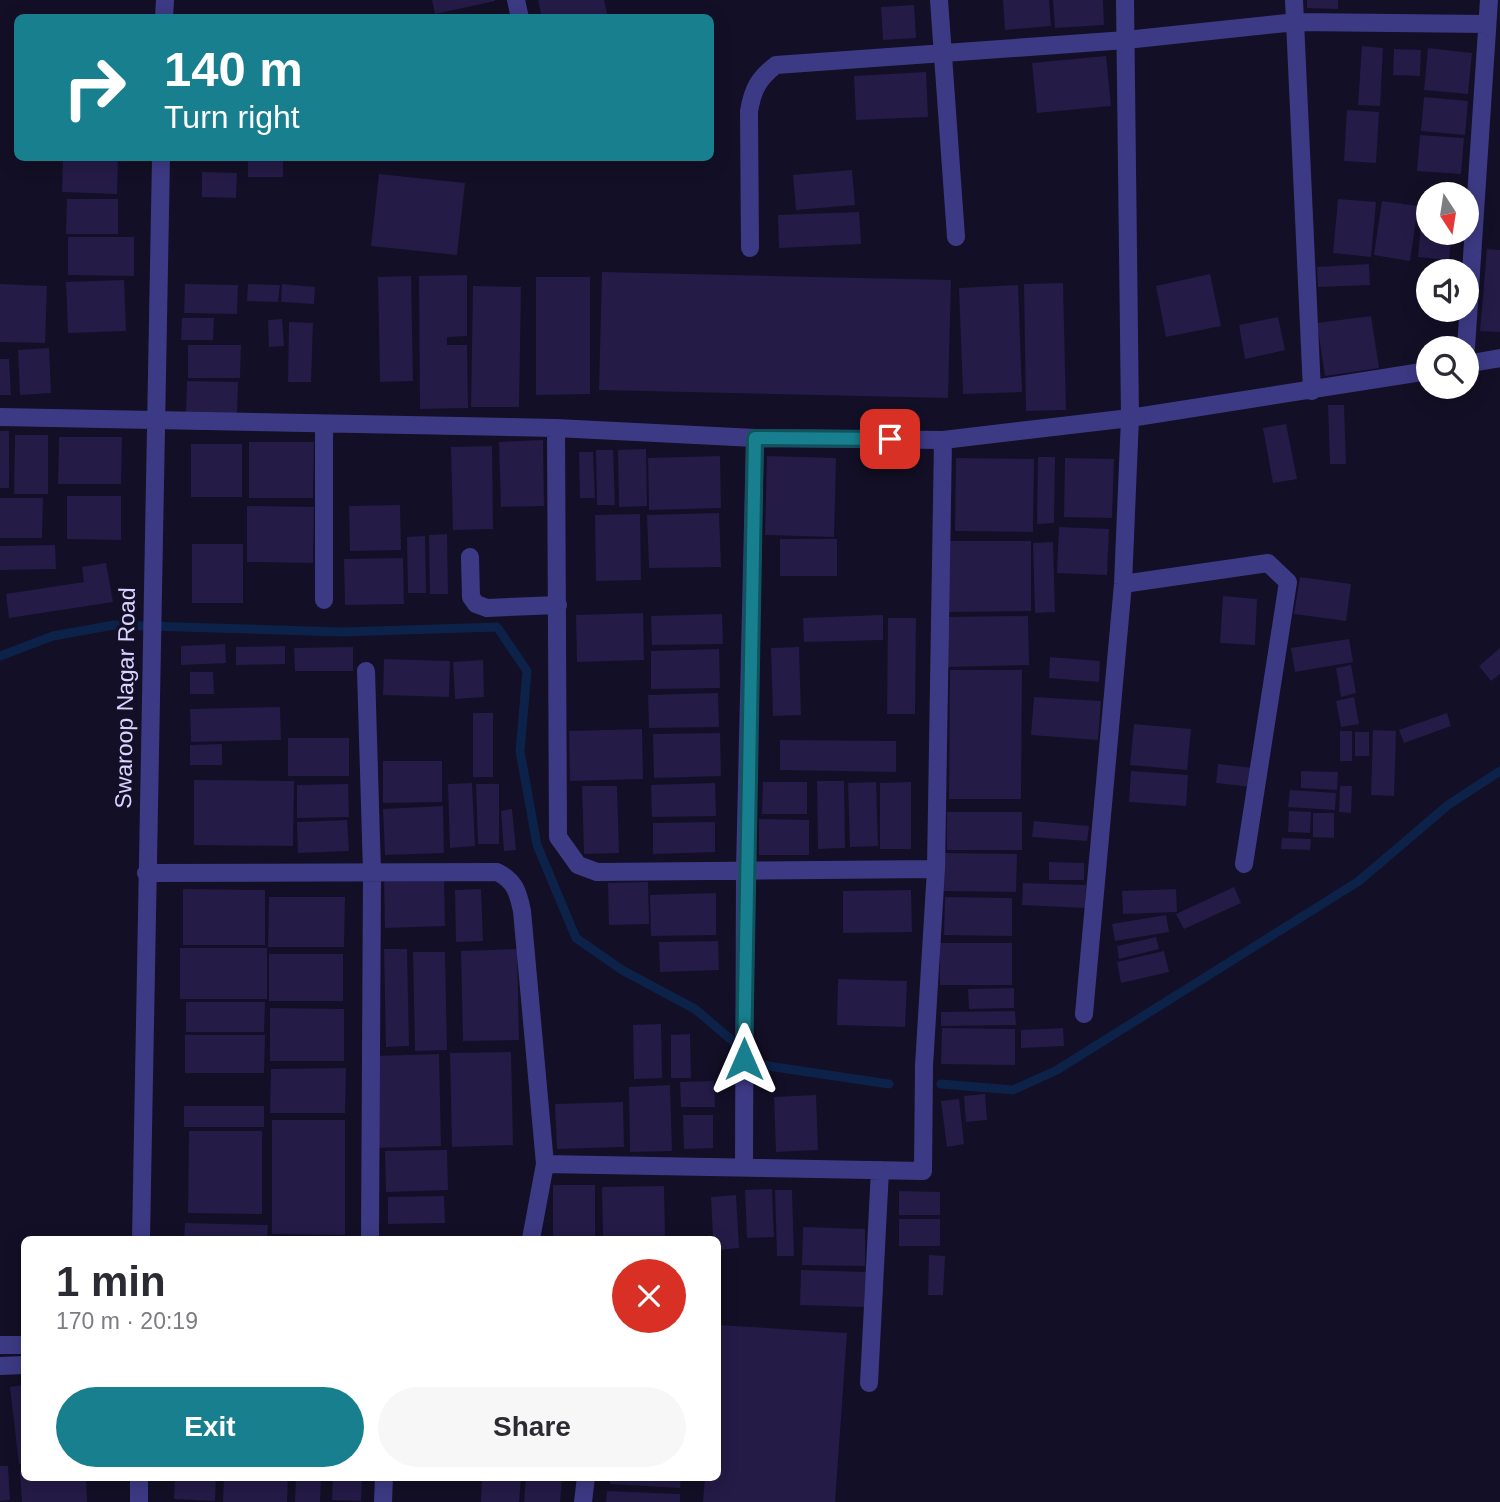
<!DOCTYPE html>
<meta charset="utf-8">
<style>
body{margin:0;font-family:Arial,sans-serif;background:#f7f7f7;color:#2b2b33;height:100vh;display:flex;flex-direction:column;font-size:26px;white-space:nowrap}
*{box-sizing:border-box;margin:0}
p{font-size:23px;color:#7c7c81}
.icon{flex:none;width:38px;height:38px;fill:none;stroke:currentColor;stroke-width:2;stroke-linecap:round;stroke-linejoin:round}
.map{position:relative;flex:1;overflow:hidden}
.side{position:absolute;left:21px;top:1236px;width:700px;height:245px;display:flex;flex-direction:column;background:#fff;border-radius:10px;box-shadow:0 4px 18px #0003}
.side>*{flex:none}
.banner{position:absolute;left:14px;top:14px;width:700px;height:147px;border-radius:10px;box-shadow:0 4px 18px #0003;background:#187f8f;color:#fff;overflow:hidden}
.needle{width:46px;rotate:168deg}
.buttons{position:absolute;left:1416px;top:182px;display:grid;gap:14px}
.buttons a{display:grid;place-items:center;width:63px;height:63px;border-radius:50%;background:#fff;box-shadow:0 4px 18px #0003;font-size:35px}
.pin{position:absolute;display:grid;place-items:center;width:60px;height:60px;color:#fff;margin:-30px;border-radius:14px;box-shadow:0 4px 10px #0006}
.me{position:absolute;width:77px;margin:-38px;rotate:0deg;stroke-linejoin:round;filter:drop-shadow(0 0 5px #0008)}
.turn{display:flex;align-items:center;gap:24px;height:147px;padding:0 35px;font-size:32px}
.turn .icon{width:91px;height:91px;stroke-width:2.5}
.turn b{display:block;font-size:49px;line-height:60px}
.round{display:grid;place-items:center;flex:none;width:74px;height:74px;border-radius:37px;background:#f7f7f7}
.head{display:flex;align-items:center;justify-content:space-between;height:119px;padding:0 35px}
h1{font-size:42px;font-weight:700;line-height:52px}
.cta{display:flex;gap:14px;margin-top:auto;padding:14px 35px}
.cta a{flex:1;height:80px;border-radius:42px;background:#187f8f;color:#fff;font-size:28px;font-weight:700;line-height:80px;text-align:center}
.cta a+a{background:#f7f7f7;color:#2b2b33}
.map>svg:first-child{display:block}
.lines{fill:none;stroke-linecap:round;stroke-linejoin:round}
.stream{stroke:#0c2248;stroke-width:9}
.building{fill:#241b47}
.minor{stroke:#3d3a85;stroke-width:18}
.route-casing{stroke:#10535d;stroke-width:18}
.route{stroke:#187f8f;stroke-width:12}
.labels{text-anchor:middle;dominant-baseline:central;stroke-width:7;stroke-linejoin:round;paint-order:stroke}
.street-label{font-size:23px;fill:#d9d4ff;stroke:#130f26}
</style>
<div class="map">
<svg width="1500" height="1502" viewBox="0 0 1500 1502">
<rect width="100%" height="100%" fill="#130f26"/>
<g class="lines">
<path class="stream" d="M0 656 53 636 114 625 342 632 497 627 527 671 520 751 537 845 576 938 622 970 695 1009 761 1065 889 1084
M941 1084 1013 1090 1057 1070 1359 881 1448 805 1500 771"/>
</g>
<path class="building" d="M432 0H495V1L435 14Z
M538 0H604L608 18H542Z
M1003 0H1049L1051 26 1005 30Z
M1053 0H1103L1104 25 1055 28Z
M1307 0H1338V9L1307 8Z
M914 5 916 38 883 40 881 7Z
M1362 46 1383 48 1380 106 1358 105Z
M1428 48 1472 53 1468 94 1424 90Z
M1394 49 1421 50 1420 76 1393 75Z
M1106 56 1111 106 1037 113 1032 63Z
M926 72 928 117 856 120 854 76Z
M1424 97 1468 101 1465 135 1421 131Z
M1347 110 1379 112 1376 163 1344 161Z
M1420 135 1464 138 1461 174 1417 171Z
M63 158H118L117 194 62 192Z
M248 158H283V177H248Z
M852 170 855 205 796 210 793 175Z
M202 172 237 173 236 198 202 197Z
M379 174 465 183 457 255 371 246Z
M67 199H118V234H66Z
M1338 199 1376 202 1371 257 1333 253Z
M1382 201 1418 206 1410 261 1374 255Z
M1423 204H1428V233H1452L1449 260 1418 257Z
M859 212 861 244 779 248 778 215Z
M68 237H134V276L68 275Z
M1487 249 1500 250V332L1480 331Z
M1369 264 1370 285 1318 287 1317 267Z
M602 272 951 280 948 398 599 390Z
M1210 274 1221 326 1166 337 1156 286Z
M467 275V336L447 337V345H467L468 408 420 409 419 276Z
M411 276 413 381 380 382 378 277Z
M536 277H590V394L536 395Z
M124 280 126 331 68 333 66 282Z
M1063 283 1066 410 1026 411 1024 284Z
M0 284 47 286 45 343 0 342Z
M185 284 238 285 237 314 184 313Z
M248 284 280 285 278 302 247 301Z
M282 284 315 287 314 304 281 302Z
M1018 285 1022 392 963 394 959 288Z
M473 286 521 287 519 407H471Z
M1371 316 1379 368 1325 376 1317 323Z
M1278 317 1285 350 1245 359 1239 325Z
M182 318H214L213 340H181Z
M282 319 284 346 269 347 268 320Z
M289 322 313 323 311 382H288Z
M188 345H241L240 378H188Z
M49 348 51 393 20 395 18 350Z
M0 359H9L11 395H0Z
M187 381 238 382 237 416 186 414Z
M1328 405H1344L1346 464H1330Z
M1286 424 1297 479 1273 483 1263 428Z
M0 431H9V488H0Z
M15 435H48V494H14Z
M59 437H122L121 484H58Z
M543 440 544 506 501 507 499 442Z
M249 442H314L313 498H249Z
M191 444H242V497H191Z
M492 446 493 529 453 530 451 447Z
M646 449 647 506 619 507 618 450Z
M596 450H613L615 505H597Z
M579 452H593L595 498H580Z
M720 456 721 508 649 510 648 458Z
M767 456 836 458 834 537 765 535Z
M1038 457H1055L1054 523 1037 524Z
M956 458 1034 459 1033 532 955 531Z
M1065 458 1114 459 1112 518 1064 517Z
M67 496H121V540L67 539Z
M0 498H43L42 538H0Z
M400 505 401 550 350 551 349 506Z
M247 506 314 507 313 563 247 562Z
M719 513 721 567 649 568 647 515Z
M640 514 641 580 596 581 595 515Z
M1059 527 1109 529 1107 575 1057 573Z
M447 534 448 594H430L429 535Z
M425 536 426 593H408L407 537Z
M780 539H837V576H780Z
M949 541H1031V611L949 612Z
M1053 542 1055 612 1035 613 1033 543Z
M192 544H243V603H192Z
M55 545 56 569 0 570V546Z
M403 558 404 604 345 605 344 559Z
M106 563 113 602 9 618 6 594 84 582 82 567Z
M1300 577 1351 584 1346 621 1294 614Z
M1223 596 1257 599 1255 645 1220 643Z
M643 613 644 660 577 662 576 615Z
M722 614 723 644 652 645 651 616Z
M883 615V640L804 642 803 618Z
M1028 616 1029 665 947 667 946 617Z
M888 618H916L915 714H887Z
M1349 639 1353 662 1295 672 1291 648Z
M225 644 226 663 181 665V646Z
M285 646V664L236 665V647Z
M353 647V671H295L294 648Z
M799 647 801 715 773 716 771 648Z
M1500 648V674L1491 681 1479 666Z
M719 649 720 688 651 689V651Z
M1050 657 1100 661 1099 682 1049 678Z
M384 659 450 661 449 697 383 695Z
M483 660 484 697 455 699 453 662Z
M1351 665 1356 693 1341 697 1336 668Z
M950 670H1022L1021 799H949Z
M190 672H213L214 694H190Z
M718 693 719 727 649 728 648 695Z
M1034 697 1101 701 1098 740 1031 735Z
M1354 697 1359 724 1341 727 1336 701Z
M280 707 281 740 191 742 190 709Z
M473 713H493V777H473Z
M1447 713 1451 726 1404 743 1399 730Z
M1134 724 1191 729 1187 770 1130 765Z
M642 729 643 779 570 781 569 731Z
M1373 730 1396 731 1394 796 1371 795Z
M1340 731H1352V761H1340Z
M1355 732H1369V756H1355Z
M720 733 721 776 654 778 653 734Z
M288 738H349V776H288Z
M780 740 896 741V772L780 770Z
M222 744V765H190V745Z
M383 761H442V802L383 803Z
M1218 764 1253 768 1251 787 1216 783Z
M1131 771 1188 775 1186 806 1129 802Z
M1301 771 1338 772 1337 790 1301 788Z
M194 780 294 781 293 846 194 845Z
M817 781H844L845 848 818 849Z
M763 782H807V814H762Z
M876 782 878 846 850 847 848 783Z
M911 782V849H880V783Z
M472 783 475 846 450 848 448 784Z
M715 783 716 816 652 817 651 785Z
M348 784 349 817 297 818V785Z
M476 784H499V844H478Z
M582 786H617L619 853 584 854Z
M1340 786H1352L1351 813 1339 812Z
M1290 790 1336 793 1335 810 1288 807Z
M443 806 444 853 385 855 383 809Z
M512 809 516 850 504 851 501 811Z
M1289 811 1311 812 1310 833 1288 832Z
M947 812H1022V850H947Z
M1313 813H1334V838L1313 837Z
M759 819 809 820V855H759Z
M347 820 349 851 298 853 297 822Z
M1034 821 1089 826 1087 841 1032 837Z
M715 822V852L653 854V823Z
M1282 838 1311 839 1310 850 1281 849Z
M945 853 1017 854 1016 892 944 891Z
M1049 862 1084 863V880H1049Z
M444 878 445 926 385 928 384 880Z
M648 882 649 924 609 925 608 883Z
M1023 883 1086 885 1085 908 1022 905Z
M1234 887 1241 903 1184 929 1176 914Z
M183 889 265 890V945H183Z
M481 889 483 941 456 942 455 890Z
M1176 889 1177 912 1123 914 1122 891Z
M911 890 912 932 843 933V891Z
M716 893V935L651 936 650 895Z
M269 897H345L344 947H268Z
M945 897 1012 898V936L944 935Z
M1166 915 1169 932 1115 941 1112 924Z
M1156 937 1159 949 1119 959 1117 946Z
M718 941 719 970 660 972 659 942Z
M940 943H1012V985H940Z
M180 948H267V999H180Z
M384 949H407L409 1046 386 1047Z
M517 949 519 1040 463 1041 461 951Z
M1164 951 1169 972 1121 983 1117 962Z
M413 952H445L447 1050 415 1051Z
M269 954H343V1001H269Z
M838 979 907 981 905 1027 837 1025Z
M1014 988V1008L969 1009 968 989Z
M186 1002H265L264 1032H186Z
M270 1008 344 1009V1061H270Z
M1015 1011 1016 1025 941 1026V1012Z
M661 1024 662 1078 634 1079 633 1025Z
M942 1028 1015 1029V1065L941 1064Z
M1063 1028 1064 1046 1021 1048V1030Z
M690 1034 691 1078H671V1035Z
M185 1035H265L264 1073H185Z
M511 1052 513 1145 452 1147 450 1053Z
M439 1054 441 1146 376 1148 374 1056Z
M346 1068 345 1113H270L271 1069Z
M714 1081 715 1107H681L680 1082Z
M670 1085 672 1151 630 1152 629 1087Z
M985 1094 987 1120 966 1122 964 1096Z
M816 1095 818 1150 776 1152 774 1097Z
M959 1099 964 1144 947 1147 941 1101Z
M623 1102 624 1147 557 1149 555 1104Z
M184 1106H264V1127H184Z
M683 1115H713V1148L684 1149Z
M272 1120H345V1235L272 1234Z
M189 1131H262V1214L188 1213Z
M447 1150 448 1190 386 1192 385 1151Z
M553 1185H595V1239H553Z
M664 1186 665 1239H603L602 1187Z
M772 1189 774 1237 747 1238 745 1190Z
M775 1190H792L794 1256H777Z
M899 1191 940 1192V1215H899Z
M736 1195 739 1248 718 1250V1239H713L711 1197Z
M444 1196 445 1223 388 1224V1197Z
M899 1219H940V1246H899Z
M185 1223 268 1225 267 1239H184Z
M803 1227 865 1229V1266L802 1265Z
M929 1255 945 1256 943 1295H928Z
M801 1270 866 1272 864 1307 800 1305Z
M718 1325 847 1333 835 1502H703L705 1477H718Z
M24 1385V1464H19L10 1387Z
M0 1466H8L10 1500 0 1501Z
M20 1471H24V1477H86L87 1502H22Z
M175 1477H216L215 1501 174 1499Z
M224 1477H288L287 1502H223Z
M296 1477H321L320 1502H295Z
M333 1477H362L361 1501 332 1500Z
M482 1477H521L519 1502H481Z
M526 1477H562L560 1502H524Z
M610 1477H681L680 1488 610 1484Z
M607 1491 680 1494V1502H606Z"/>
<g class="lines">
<path class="minor" d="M516 0 520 18
M939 0 956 237
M1294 0 1312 391
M164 18 165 0
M750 248 749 111C753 89 758 79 776 65L1126 40 1296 22 1487 24
M1466 348 1489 0
M1466 364 1500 358
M0 417 556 428 755 438 943 440 1130 418 1428 371
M324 424V600
M556 428 558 837 578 865 597 872 936 869
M470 557 471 597 476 604 487 608 558 605
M1123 584 1268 563 1288 582 1244 864
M366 671 372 872 370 1239
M146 873 497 872C515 881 518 892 522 911L545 1164 531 1239
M1084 1014 1123 584 1130 418 1125 0
M545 1164 923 1171 924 1066 936 869 943 440
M744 1167 745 870 755 438
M141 1239 161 158
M0 1345H24
M0 1366 24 1365
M869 1383 880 1170
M139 1502V1477
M383 1502 384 1477
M583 1502 586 1477"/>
</g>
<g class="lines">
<defs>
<path id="route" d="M744 1059 755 438 890 439"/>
</defs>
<use href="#route" class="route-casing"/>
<use href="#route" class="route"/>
</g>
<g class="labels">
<g class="street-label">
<text transform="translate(125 698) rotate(-89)">Swaroop Nagar Road</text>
</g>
</g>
</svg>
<div class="buttons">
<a><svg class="needle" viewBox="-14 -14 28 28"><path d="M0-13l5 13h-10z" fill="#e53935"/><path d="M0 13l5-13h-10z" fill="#7c7c81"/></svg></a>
<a><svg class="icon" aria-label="sound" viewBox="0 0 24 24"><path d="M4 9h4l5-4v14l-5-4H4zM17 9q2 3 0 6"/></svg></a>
<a><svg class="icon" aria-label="search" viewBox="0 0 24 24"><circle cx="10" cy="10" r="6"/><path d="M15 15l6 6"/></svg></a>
</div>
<div class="pin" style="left:890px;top:439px;background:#d93025"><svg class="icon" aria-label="arrive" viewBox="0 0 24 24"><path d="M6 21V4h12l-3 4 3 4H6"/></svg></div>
<svg class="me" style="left:744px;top:1059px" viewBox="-20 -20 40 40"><path d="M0-17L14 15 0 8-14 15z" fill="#187f8f" stroke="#fff" stroke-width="4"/></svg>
<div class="banner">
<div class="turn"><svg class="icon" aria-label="right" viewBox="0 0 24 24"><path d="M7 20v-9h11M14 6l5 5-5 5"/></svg><div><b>140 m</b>Turn right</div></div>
</div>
<section class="side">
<div class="head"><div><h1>1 min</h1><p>170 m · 20:19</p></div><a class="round" style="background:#d93025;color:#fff"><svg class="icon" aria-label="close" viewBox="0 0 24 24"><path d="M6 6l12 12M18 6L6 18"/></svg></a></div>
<div class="cta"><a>Exit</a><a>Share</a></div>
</section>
</div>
